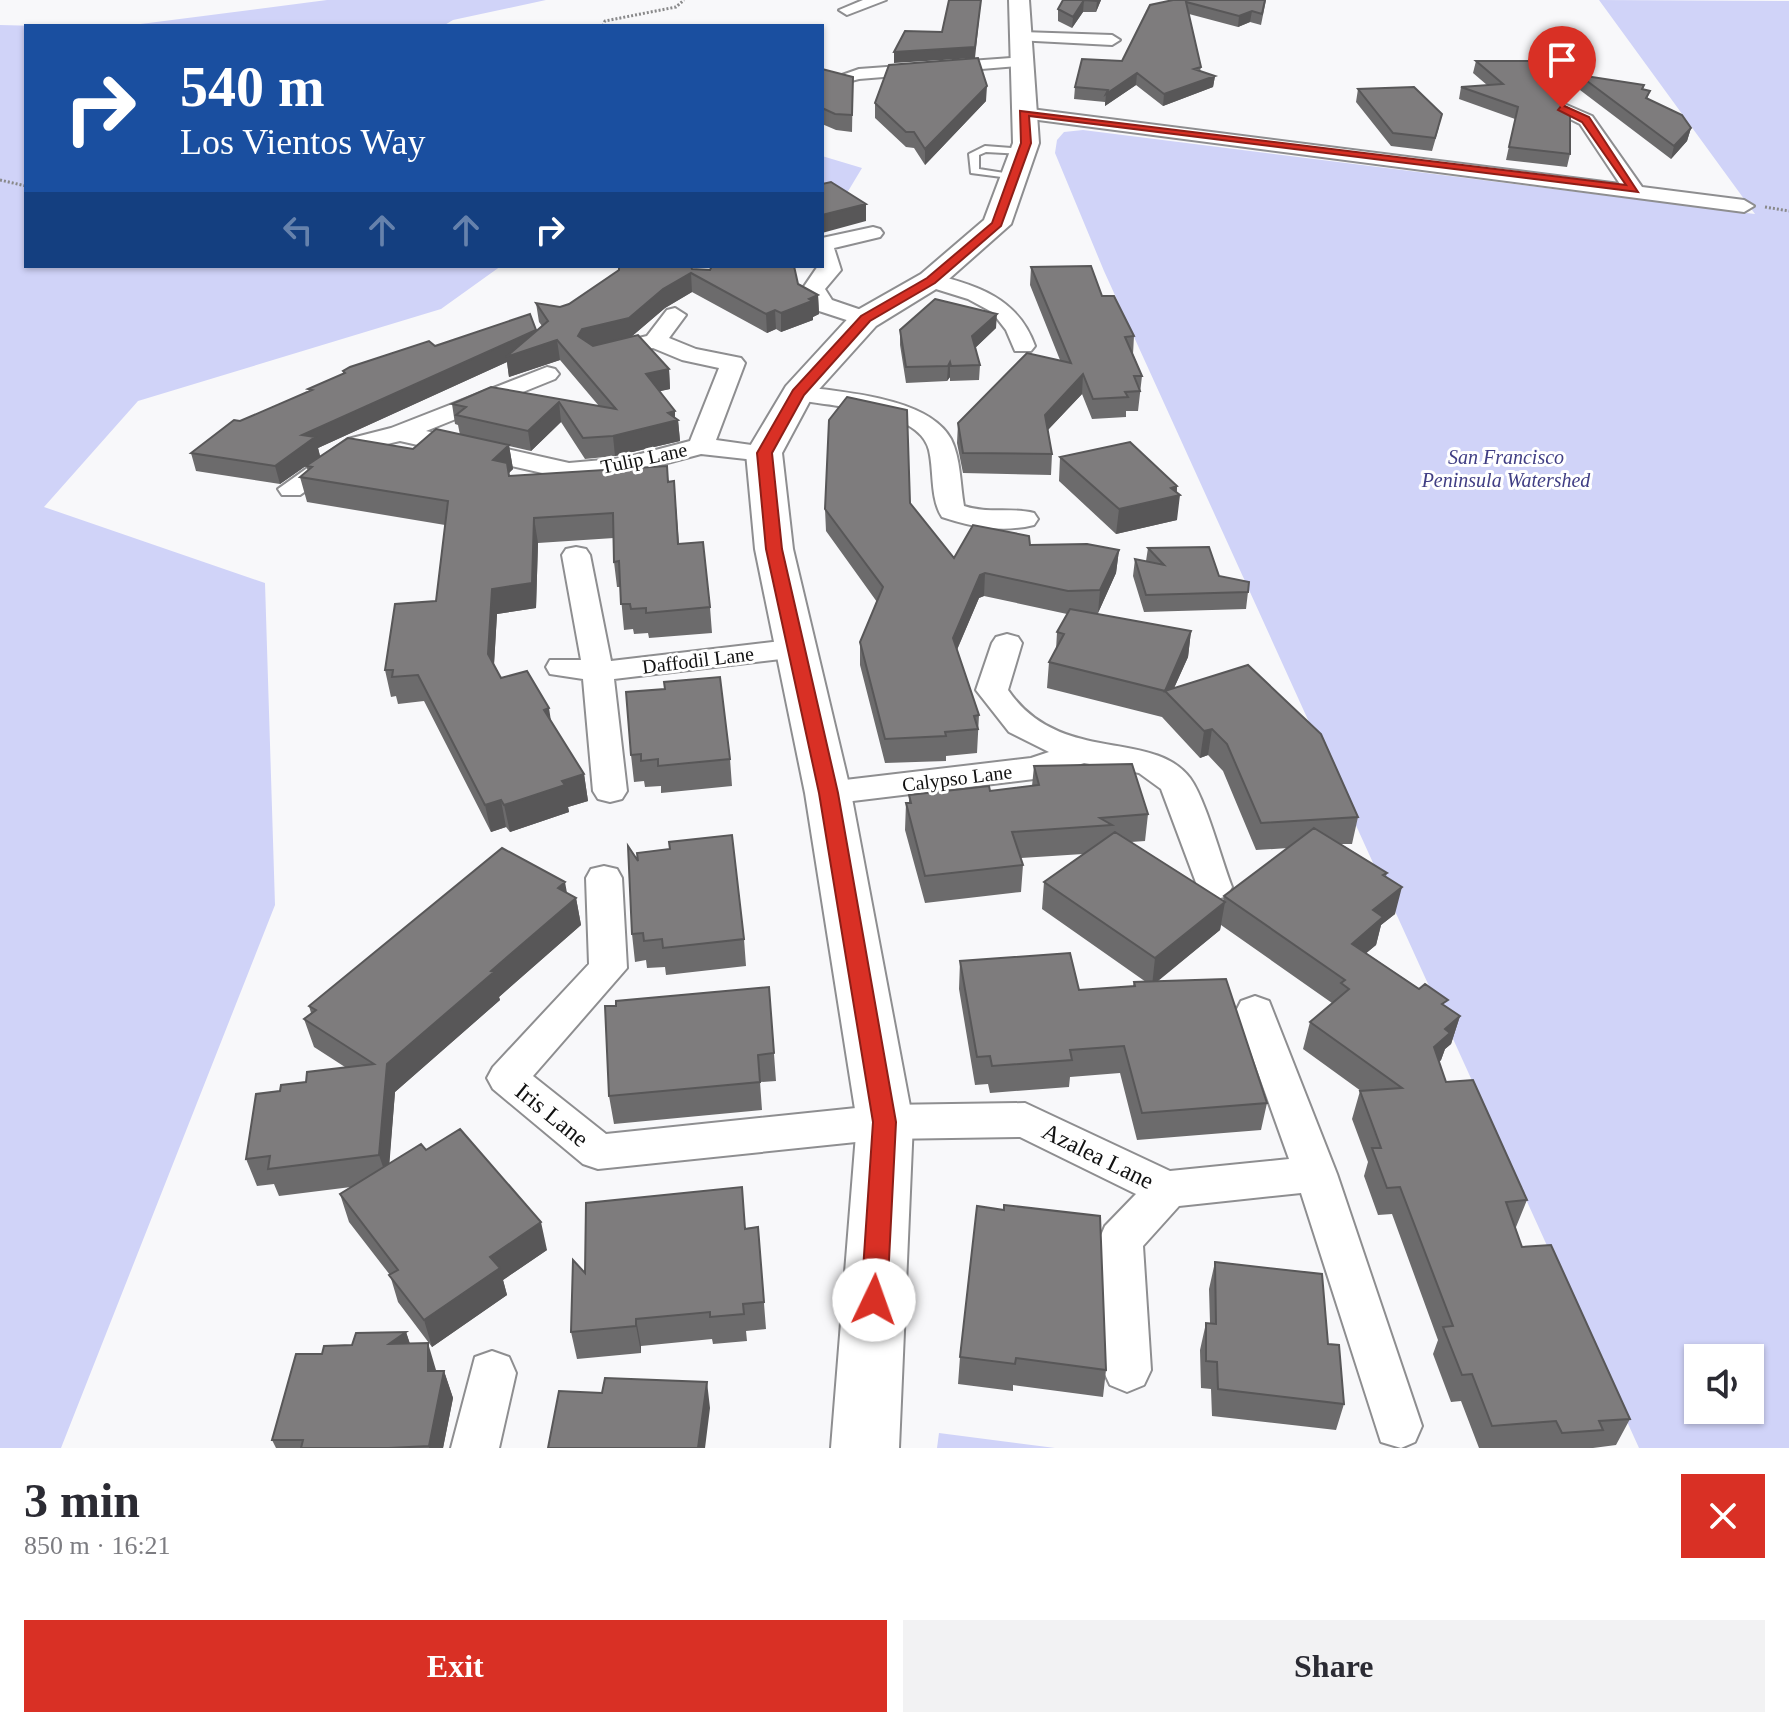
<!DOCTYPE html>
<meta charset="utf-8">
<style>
body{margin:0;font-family:"Times New Roman",serif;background:#f2f2f3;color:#2b2b33;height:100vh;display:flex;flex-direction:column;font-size:30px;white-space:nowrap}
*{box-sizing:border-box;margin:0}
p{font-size:26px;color:#7c7c81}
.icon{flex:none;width:44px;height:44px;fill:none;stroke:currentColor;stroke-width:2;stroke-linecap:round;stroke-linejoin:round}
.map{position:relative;height:1448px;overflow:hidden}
.drawer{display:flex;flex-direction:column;background:#fff;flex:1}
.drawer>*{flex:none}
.hud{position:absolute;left:24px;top:24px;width:800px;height:244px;border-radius:0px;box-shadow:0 2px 6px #0004;background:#1a4fa0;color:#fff;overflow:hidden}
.buttons{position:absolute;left:1684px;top:1344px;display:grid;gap:16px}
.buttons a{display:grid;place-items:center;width:80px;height:80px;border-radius:0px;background:#fff;box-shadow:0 2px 6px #0004;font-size:40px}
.pin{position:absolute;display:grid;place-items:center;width:68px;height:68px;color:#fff;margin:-82px -34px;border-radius:50% 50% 50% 0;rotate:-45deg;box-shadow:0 0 8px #0007}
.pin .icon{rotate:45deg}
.me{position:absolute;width:88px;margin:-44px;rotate:3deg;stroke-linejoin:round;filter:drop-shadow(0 0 6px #0008)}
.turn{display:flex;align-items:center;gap:28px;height:168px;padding:0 24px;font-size:36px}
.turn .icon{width:104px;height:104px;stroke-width:2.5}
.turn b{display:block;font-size:56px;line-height:68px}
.lanes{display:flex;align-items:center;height:76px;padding:0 24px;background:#0003;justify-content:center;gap:40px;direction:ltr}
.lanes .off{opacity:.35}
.round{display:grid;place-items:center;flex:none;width:84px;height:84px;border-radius:0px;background:#f2f2f3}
.head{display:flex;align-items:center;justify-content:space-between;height:136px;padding:0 24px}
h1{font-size:48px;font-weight:700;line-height:60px}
.action{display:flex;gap:16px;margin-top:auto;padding:16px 24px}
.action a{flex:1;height:92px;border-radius:0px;background:#d93025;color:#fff;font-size:32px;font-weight:700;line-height:92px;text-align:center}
.action a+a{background:#f2f2f3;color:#2b2b33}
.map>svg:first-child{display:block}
.green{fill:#d0d3f8;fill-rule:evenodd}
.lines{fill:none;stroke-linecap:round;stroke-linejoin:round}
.lane-casing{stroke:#8e8e90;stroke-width:4}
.street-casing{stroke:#8e8e90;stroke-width:4}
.secondary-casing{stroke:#8e8e90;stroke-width:4}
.path{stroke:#89898a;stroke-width:3;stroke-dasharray:2 2;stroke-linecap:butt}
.lane{fill:#fff;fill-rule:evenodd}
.street{fill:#fff;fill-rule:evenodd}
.secondary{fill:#fff;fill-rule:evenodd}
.wall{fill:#6c6b6c}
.shaded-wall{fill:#585758}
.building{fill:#7e7c7d;stroke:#585758;stroke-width:2}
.route{fill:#d93025;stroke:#8d1f18;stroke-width:2}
.labels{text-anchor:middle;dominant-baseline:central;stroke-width:6;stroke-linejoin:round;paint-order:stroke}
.park-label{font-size:20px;font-style:italic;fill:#403e84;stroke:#fff}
.street-label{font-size:20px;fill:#111;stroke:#fff}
.near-street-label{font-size:24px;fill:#111;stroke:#fff}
</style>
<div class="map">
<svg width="1789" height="1448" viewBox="0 0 1789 1448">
<rect width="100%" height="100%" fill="#f8f8fa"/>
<path class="green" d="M327 0H546L453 20 443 26H125Z
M1599 0 1789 1V1448H1639L1104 271 1055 153 1057 140 1064 132 1083 130 1755 214ZM1698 1358H1750V1410H1698Z
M0 25 40 26H26V266H501L441 309 138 401 44 507 265 583 275 905 61 1448H0Z
M822 156 862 168 844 198 822 195Z
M939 1433 1055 1448H937Z"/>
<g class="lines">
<defs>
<path id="lane" d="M985 146 1025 149V153L1022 154 986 152 979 155V169L1017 175V179L971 173 969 154Z"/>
<path id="street" d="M863 0H886L847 15 839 10Z
M1022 32 1112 35 1120 40 1112 45 1016 40V34Z
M1025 57 1033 62 1031 65 859 79 836 85 828 80 859 69Z
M1562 103 1592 116 1642 187 1744 200 1754 206 1744 212 1023 118 1014 113 1023 108 1620 184 1580 124 1556 112V104Z
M873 227 880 229 883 233 880 237 834 248 841 270 825 289 832 300 873 314 876 319 865 326 816 310 803 288 818 266H822V238Z
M931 274C977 285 1018 298 1035 346L1031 351H1015L1006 330 992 312 968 299 923 285 920 280Z
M675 308 686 315 669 338 696 349 741 358 745 363 716 440 773 448 777 453 773 458 764 461 701 454 626 474 569 479 400 441 366 449 300 495H282L278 489 348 439 391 428 547 367 555 369 559 374 555 379 426 431 569 463 625 458 690 441 719 368 682 360 653 348 605 360 593 353 597 348 647 336 667 310Z
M798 386C840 392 929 397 951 439 961 459 960 485 964 506 988 514 1010 507 1034 513L1038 519 1034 525C1001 533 973 527 942 517 930 499 934 470 929 450 919 407 824 407 789 398L786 393 789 388Z
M576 547 586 549 590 555 611 661 798 639 809 642 813 648 809 654 798 657 614 679 627 791 622 799 610 802 598 799 593 791 583 679 550 674 546 667 550 660H581L562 555 566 549Z
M1007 634 1018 637 1022 643 1008 690C1060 766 1152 728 1190 778 1206 800 1221 859 1232 887L1227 896 1214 900 1201 896 1161 789 1139 773 1084 763 1034 779 828 804 816 801 811 793 816 785 828 782 1031 758 1049 752 1009 732 976 690 992 643 996 637Z
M604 866 617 869 622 878 627 968 533 1076 606 1134 885 1105 1025 1103 1170 1171 1289 1159 1236 1011 1241 1001 1255 996 1269 1001 1337 1174 1422 1426 1415 1442 1401 1448 1381 1442 1301 1193 1179 1206 1143 1246 1151 1370 1144 1385 1127 1392 1110 1385 1103 1370 1099 1240 1105 1226 1136 1194 1020 1137 885 1139 598 1169 583 1164 493 1089 487 1078 493 1067 589 964 586 878 591 869Z
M492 1351 509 1357 516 1373 499 1448H451L475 1357Z"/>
<path id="secondary" d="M1009 0H1029L1039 143 1011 224 941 286 876 326 812 397 782 453 793 549 851 793 913 1122 899 1448H831L857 1122 805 793 755 549 746 453 786 386 854 312 921 274 984 220 1013 143Z"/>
</defs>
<use href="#lane" class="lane-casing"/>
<use href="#street" class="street-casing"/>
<use href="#secondary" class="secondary-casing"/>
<path class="path" d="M603 26 605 21 676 7 684 0
M0 180 26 186
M1765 207 1789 211"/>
<use href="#lane" class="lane"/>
<use href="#street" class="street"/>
<use href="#secondary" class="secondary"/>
</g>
<path class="wall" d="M1063 0H1101L1096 12H1083L1072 28 1058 21V9Z
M1173 0H1266L1261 25 1250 22 1238 27 1189 14 1201 67 1200 71 1215 76 1213 87 1163 106 1136 85 1105 106V102L1074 99 1075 87 1122 61Z
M1533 54 1571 90 1568 102 1562 100 1558 102 1570 154 1567 167 1506 160 1515 119 1459 99 1461 87 1487 85 1473 73 1476 61H1531Z
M822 69 853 77 852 132 836 130 822 124Z
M1579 75 1644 85 1643 90 1650 91 1647 99 1691 128 1687 141 1671 159 1576 87Z
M1358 89 1439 127 1432 151 1391 146 1356 102Z
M986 101 925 165 914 148 906 147 875 118V103Z
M1031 267 1102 296 1134 336 1133 354 1142 376 1138 411H1126V417L1092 419 1082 394 1048 430 1052 454 1051 475 963 473 957 443 958 423 1060 360 1030 285Z
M692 269 798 284 818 295 819 314 813 317V320L781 332 776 329 767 333 692 292 665 308 631 337 669 369 670 389 659 391 675 418 678 420 680 441 615 456 585 459 561 422 531 451 509 446 513 469 509 473V476L674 481 679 544 710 607 712 633 649 638 648 633 634 634 633 629 624 630 620 587H617L614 562V538L538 543 536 608 497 614 494 665 501 678 551 722 584 774 588 801 568 807 569 812 510 832 506 827 491 832 424 701 398 704 396 696 391 697 385 670 436 601 445 525 307 502 300 477 308 471 306 466 413 449 460 435 458 425 455 424 452 404 491 387 599 406 560 360 509 377 507 362 318 448 320 456 280 484 196 471 191 453 240 421 309 392 308 389 343 374V371L435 346 536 331 542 326 539 322 536 303 560 307Z
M996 328 975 348 980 365 979 380 950 381V377L947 381 906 383 900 345V330Z
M1060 457 1177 486V520L1116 534 1059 481Z
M910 503 954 558 1030 545 1119 550 1116 573 1098 613H1092L1191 631 1188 657 1174 688 1358 817 1352 844H1341L1387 873 1386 876 1395 914 1381 925 1376 945 1366 953 1460 1016 1451 1044 1445 1049 1441 1060 1439 1062 1446 1082 1527 1200 1516 1227 1515 1228 1522 1247 1630 1419 1616 1445 1593 1448H1479L1461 1401 1451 1402 1433 1354 1438 1340 1392 1214 1378 1215 1364 1176 1368 1162 1352 1119 1360 1091H1361L1303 1049 1310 1022 1332 1003 1221 925 1220 930 1157 981 1267 1103 1261 1130 1137 1140 1120 1073 1070 1077 1069 1087 990 1093 988 1084 975 1085 959 989 960 961 1079 990 1133 986 1134 982H1146L1042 909 1044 882 1083 854 1021 858 1023 865 1021 892 925 903 905 830 906 803H909V795L990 791 1032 786 1034 766 1148 814 1145 841 1131 842 1223 901 1224 896 1288 848 1256 850 1223 771 1208 755 1200 758 1162 717 1047 688 1049 662 1056 650 1057 632 1067 614 984 596 979 598 957 650 979 715 977 753 946 756V761L885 763 860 665V642L877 602 826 531 825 509Z
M1148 548 1219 576 1248 592 1246 609 1144 612 1133 576 1135 559 1146 561Z
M626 692 730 759 732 786 661 793V786L645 787 644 781 634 782 631 755Z
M638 861 744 939 746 966 666 975 665 967 647 968 646 960 635 962 632 934Z
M567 893 576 898 581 925 499 997 500 1000 395 1092 389 1163 426 1150 547 1250 503 1280 507 1295 432 1347 398 1302 390 1275 349 1222 340 1194 351 1187 279 1196 274 1184 257 1186 246 1159 280 1091 345 1067 314 1047 304 1019 311 1013 309 1006Z
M769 987 776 1081 760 1082 762 1110 614 1124 609 1096Z
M1004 1210 1106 1370 1103 1397 1013 1385V1391L958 1384 960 1357Z
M758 1227 766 1329 746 1331 747 1341 713 1344 712 1339 641 1346V1353L577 1359 571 1332 585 1273 746 1228Z
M1215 1262 1328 1344 1344 1404 1336 1430 1212 1416 1211 1389 1201 1388 1200 1350 1206 1323H1210L1209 1289Z
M406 1332 410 1344 436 1371H444L453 1398 443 1448H276L272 1440 322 1354Z"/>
<path class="shaded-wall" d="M981 0 975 58 894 63V52L975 47Z
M1084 0 1083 12 1072 28 1073 17Z
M1097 0H1101L1096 12Z
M1252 11 1250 22 1238 27 1239 16Z
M1137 73 1136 85 1105 106 1106 94Z
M1215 76 1213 87 1163 106 1164 94Z
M987 86 986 101 925 165V149Z
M1565 88 1562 100 1553 104 1556 92Z
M1691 128 1687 141 1671 159 1674 146Z
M866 204V221L822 233V215Z
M691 273 692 292 665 308 631 337 580 356 578 336 582 329 663 289Z
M818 295 819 314 813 317V320L781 332V313Z
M775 310 776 329 767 333 766 314Z
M997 314 996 328 972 351V336Z
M536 330 557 340 560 360 509 377 507 362 318 448 320 456 280 484 275 466 302 435Z
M950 362V377L947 381 948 366Z
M669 369 670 389 648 394 646 374Z
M1083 374 1082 394 1043 435 1045 415Z
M559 402 561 422 531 451 528 431Z
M675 411V421L678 420 680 441 615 456 613 436Z
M509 445 513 469 509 473 493 460Z
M1177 486 1176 496 1180 495 1177 520 1116 534 1119 509Z
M534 518 538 543 536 608 497 614 493 680 488 654 492 589Z
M1119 550 1116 573 1098 613 1100 590Z
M985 573 984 596 979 598 952 661 953 638 980 575Z
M1191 631 1188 657 1170 697 1165 691Z
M549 708 553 734 544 710Z
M1212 729 1208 755 1200 758 1204 731Z
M584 774 588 801 568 807 569 812 510 832 504 805 562 781Z
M501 800 506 827 491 832 485 805Z
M565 882 569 904 576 898 581 925 499 997 500 1000 395 1092 388 1182 379 1155 387 1064 491 971 558 888Z
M1402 887 1395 914 1381 925 1376 945 1345 971 1352 944 1373 910Z
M1225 902 1220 930 1152 986 1155 958Z
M1460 1016 1451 1044 1445 1049 1441 1060 1425 1075 1434 1047 1445 1029Z
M541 1222 547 1250 503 1280 507 1295 432 1347 424 1320 490 1257Z
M636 1319 641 1346V1353L636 1326Z
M406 1332 415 1359 389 1344Z
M428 1343 436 1370 437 1398 428 1371Z
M444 1371 453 1398 443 1448H429Z
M707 1382 710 1408 705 1448H698Z"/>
<path class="building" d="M949 0H981L975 47 894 52 905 31 942 32Z
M1063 0H1097V1L1084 0 1073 17 1058 9Z
M1173 0H1265L1262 14 1252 11 1239 16 1186 2 1201 67 1194 69 1215 76 1164 94 1137 73 1106 94 1108 90 1075 87 1082 59 1122 61 1150 5Z
M1533 54 1571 56V90L1565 88 1556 92 1558 102 1570 109V154L1509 147 1518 107 1461 87 1503 84 1476 61H1536Z
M978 58 987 86 925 149 914 132H906L875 103 889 65Z
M822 69 853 77 852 115 835 114 822 108Z
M1579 75 1644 85 1642 89 1650 91 1646 98 1682 115 1691 128 1674 146Z
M1414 87 1442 114 1435 138 1393 133 1358 89Z
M831 182 866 204 822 215V184Z
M619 266H691L692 269 710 270 712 266H794L798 284 818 295 809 299 812 301 781 313 775 310 766 314 691 273 663 289 629 318 582 329 578 336 593 346 638 335 669 369 646 374 675 411 668 413 678 420 613 436 583 438 559 402 528 431 456 415 466 407 452 404 491 387 616 409 557 340 506 357 548 321 536 303 560 307 569 304 619 270Z
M1091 266 1102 296H1114L1134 336 1125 337 1142 376H1134L1140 391 1125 392 1128 397 1093 399 1083 374 1045 415 1052 454 963 453 958 423 1027 353 1071 363 1031 267Z
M935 299 997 314 972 336 980 365 951 366 950 362 948 366 906 367 900 330Z
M530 314 536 330 302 435 315 437 275 466 191 453 234 420 240 421 312 390 308 389 345 373 343 371 350 367 429 341 435 346Z
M847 397 907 410 910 503 954 558 973 525 1029 536 1030 545 1087 544 1119 550 1100 590 1068 591 985 573 980 575 953 638 979 715 974 716 978 729 945 732 946 736 885 739 860 642 883 587 825 509 829 420Z
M436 429 509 445 493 460 507 463 509 476 667 466 668 482 674 481 678 544 703 542 710 607 646 613V608L631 609 630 604H621L619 561 614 562 613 513 534 518 532 583 492 589 488 654 501 678 527 671 549 708 544 710 584 774 562 781 565 785 504 805 501 800 485 805 418 675 392 677 393 670H385L395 604 436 601 448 501 300 477 312 467 306 466 348 438 413 449Z
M1130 442 1177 486 1171 488 1180 495 1119 509 1060 457Z
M1209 547 1219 576 1249 582 1248 592 1146 595 1135 559 1164 565 1148 548Z
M1070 609 1191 631 1165 691 1248 665 1321 734 1358 817 1261 823 1227 744 1212 729 1204 731 1165 691 1049 662 1064 634 1057 632Z
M720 677 730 759 658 766V759L641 761V754L631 755 626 692 665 689 664 682Z
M1132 764 1148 814 1100 818 1112 825 1012 832 1023 865 925 876 906 803H911L909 795 989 786 990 791 1039 785 1034 766Z
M1314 828 1387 873 1383 875 1402 887 1373 910 1383 917 1352 944 1419 989 1425 984 1448 1000 1442 1004 1460 1016 1445 1029 1450 1033 1434 1047 1446 1082 1473 1080 1527 1200 1506 1202 1522 1247 1551 1245 1630 1419 1599 1421 1603 1430 1562 1433 1556 1421 1492 1426 1472 1374 1462 1375 1443 1327 1453 1326 1400 1187 1387 1188 1372 1148H1381L1360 1091 1402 1088 1310 1022 1349 989 1341 983 1345 980 1224 896Z
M1115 832 1225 902 1155 958 1044 882Z
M732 835 744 939 663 948 662 939 644 941 643 933 632 934 628 846 638 861 637 853 670 849 669 842Z
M502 848 565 882 558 888 576 898 491 971 494 972 387 1064 379 1155 268 1169 270 1156 246 1159 256 1094 280 1091 281 1085 306 1082 307 1072 374 1064 304 1019 316 1010 309 1006Z
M1070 953 1079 990 1135 986 1134 982 1226 979 1267 1103 1142 1113 1124 1046 1070 1050 1072 1060 992 1066 990 1056 977 1057 960 961Z
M769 987 774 1053 758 1055 760 1082 609 1096 605 1006H616V1001Z
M460 1129 541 1222 490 1257 500 1268 424 1320 389 1275 398 1270 340 1194 421 1144 426 1150Z
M742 1187 745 1229 758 1227 764 1302 743 1304 744 1314 710 1317V1312L636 1319V1326L571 1332 573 1260 585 1273 586 1203Z
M1004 1205 1100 1216 1106 1370 1016 1358 1015 1364 960 1357 977 1206 1004 1210Z
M1215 1262 1322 1274 1328 1344 1339 1345 1344 1404 1218 1389 1217 1362 1206 1361V1323L1216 1324Z
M406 1332 389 1344 428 1343V1371H444L429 1446 389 1448H301L303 1440H272L296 1354H322L324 1346 352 1345 356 1333Z
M605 1378 707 1382 698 1448H548L559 1391 602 1393Z"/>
<path class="route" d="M1562 105 1589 117 1638 192 1029 116 1031 143 1001 226 935 283 870 321 804 395 772 453 782 549 838 793 896 1122 887 1300 883 1308 874 1311 865 1308 861 1300 873 1122 819 793 766 549 757 453 793 390 861 316 927 278 992 223 1021 143 1020 111 1626 185 1582 122 1558 110Z"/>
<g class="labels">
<g class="park-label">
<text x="1506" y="457">San Francisco<tspan x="1506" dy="23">Peninsula Watershed</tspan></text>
</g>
<g class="street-label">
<text transform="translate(644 458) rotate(-12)">Tulip Lane</text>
<text transform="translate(698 660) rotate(-7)">Daffodil Lane</text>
<text transform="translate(957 778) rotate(-7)">Calypso Lane</text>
</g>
<g class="near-street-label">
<text transform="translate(552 1115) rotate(39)">Iris Lane</text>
<text transform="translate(1098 1156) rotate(26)">Azalea Lane</text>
</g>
</g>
</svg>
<div class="buttons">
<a><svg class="icon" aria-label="sound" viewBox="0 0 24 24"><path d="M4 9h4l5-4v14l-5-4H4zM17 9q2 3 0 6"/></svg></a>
</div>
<div class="pin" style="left:1562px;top:108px;background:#d93025"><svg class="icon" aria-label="arrive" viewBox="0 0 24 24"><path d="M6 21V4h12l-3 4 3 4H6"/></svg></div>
<svg class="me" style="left:874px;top:1300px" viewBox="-20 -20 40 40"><circle r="19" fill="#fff"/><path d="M0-13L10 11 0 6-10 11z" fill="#d93025"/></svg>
<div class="hud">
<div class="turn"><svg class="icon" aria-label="right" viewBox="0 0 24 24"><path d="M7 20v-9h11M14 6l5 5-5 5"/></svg><div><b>540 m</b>Los Vientos Way</div></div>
<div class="lanes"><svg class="icon off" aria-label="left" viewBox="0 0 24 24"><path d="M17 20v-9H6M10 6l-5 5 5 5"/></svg><svg class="icon off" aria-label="ahead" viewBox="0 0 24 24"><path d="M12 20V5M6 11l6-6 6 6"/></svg><svg class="icon off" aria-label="ahead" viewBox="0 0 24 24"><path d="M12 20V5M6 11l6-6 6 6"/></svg><svg class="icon" aria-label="right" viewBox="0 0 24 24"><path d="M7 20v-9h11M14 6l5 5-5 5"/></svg></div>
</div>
</div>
<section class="drawer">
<div class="head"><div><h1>3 min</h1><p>850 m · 16:21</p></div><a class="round" style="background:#d93025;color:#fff"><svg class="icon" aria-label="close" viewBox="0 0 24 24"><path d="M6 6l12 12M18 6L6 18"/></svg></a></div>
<div class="action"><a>Exit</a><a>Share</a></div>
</section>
